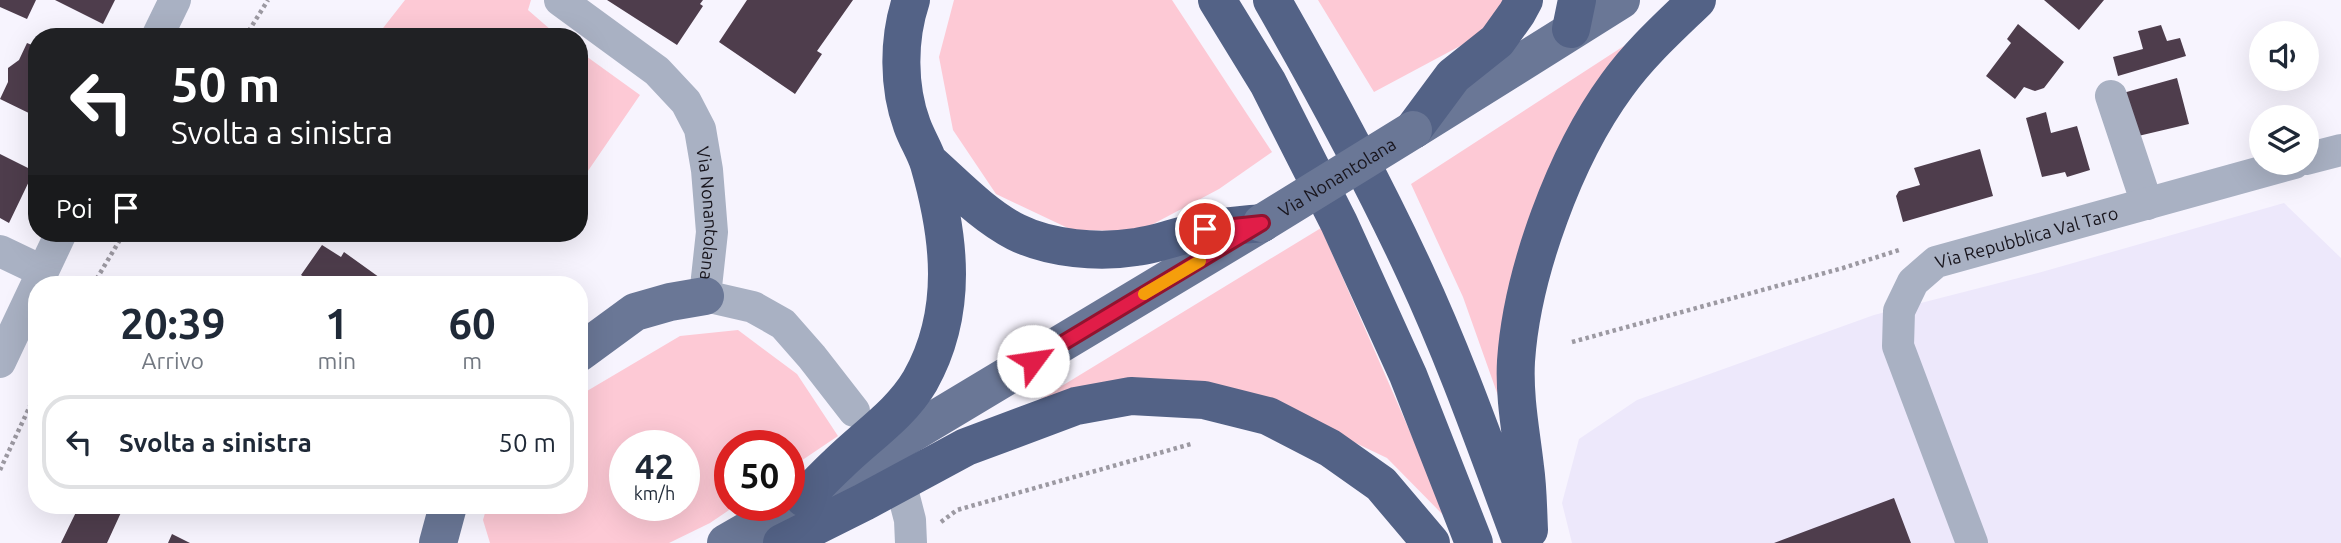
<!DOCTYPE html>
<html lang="it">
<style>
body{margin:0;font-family:Ubuntu,sans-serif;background:#f2f2f3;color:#1f2937;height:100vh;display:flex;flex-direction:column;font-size:26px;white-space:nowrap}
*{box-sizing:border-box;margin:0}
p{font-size:23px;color:#747a83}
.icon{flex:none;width:38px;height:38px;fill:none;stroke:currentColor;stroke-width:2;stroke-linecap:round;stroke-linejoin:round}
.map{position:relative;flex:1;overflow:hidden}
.side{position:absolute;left:28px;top:276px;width:560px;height:238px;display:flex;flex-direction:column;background:#fff;border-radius:28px;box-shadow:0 7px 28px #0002}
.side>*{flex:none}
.hud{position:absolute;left:28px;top:28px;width:560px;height:214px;border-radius:28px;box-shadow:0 7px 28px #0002;background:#202124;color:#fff;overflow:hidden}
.fabs{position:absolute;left:2249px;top:21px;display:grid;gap:14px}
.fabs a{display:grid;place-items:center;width:70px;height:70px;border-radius:50%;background:#fff;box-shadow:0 7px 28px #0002;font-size:35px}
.speed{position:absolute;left:609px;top:430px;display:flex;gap:14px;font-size:35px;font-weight:700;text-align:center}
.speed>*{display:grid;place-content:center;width:91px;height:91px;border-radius:50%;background:#fff;box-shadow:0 7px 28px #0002;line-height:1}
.speed small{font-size:18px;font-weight:400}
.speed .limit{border:10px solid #d22;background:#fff;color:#111}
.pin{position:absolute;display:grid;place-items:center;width:60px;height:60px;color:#fff;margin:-30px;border:4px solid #fff;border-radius:50%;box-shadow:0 2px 7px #0007}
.me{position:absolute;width:77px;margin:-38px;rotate:59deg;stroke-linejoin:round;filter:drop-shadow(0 0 5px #0008)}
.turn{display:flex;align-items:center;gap:24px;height:147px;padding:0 28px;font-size:32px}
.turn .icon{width:91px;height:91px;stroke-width:2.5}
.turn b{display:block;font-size:49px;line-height:60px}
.then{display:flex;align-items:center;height:66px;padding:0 28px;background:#0003;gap:14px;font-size:26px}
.eta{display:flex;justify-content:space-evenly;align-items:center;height:119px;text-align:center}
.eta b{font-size:42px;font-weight:700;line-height:49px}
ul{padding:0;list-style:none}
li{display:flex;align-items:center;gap:21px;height:94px;margin:0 14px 10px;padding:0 14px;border:4px solid #e0e1e3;border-radius:28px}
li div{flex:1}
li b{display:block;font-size:26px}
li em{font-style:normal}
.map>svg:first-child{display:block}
.built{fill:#ede8fb}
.green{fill:#fdc9d5;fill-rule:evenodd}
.building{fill:#4e3d4c}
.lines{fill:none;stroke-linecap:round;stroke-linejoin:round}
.path{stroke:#9c99a2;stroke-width:4.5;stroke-dasharray:3.5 3.5;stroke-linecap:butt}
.minor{stroke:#a9b1c3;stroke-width:32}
.major{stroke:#6a7796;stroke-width:38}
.highway{stroke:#536286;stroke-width:38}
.major-bridge{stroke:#6a7796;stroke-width:38}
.route-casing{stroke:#92132f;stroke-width:18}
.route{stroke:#e11d48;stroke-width:12}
.slow{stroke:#f59e0b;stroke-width:12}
.labels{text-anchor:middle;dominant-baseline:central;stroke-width:7;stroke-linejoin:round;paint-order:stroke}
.street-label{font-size:18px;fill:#18151d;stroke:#f7f4fe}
</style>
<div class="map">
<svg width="2341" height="543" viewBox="0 0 2341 543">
<rect width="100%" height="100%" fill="#f7f4fe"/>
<path class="built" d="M2284 203 2341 258V543H1572L1562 503 1579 439 1637 400 1874 315 2038 273Z"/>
<path class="green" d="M405 0H531L528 10 559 37H376Z
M954 0H1172L1272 152 1219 189 1140 231 1072 230 996 194 953 130 939 57Z
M1318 0H1510L1490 30 1374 92Z
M1670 16 1542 216 1512 435 1463 297 1411 184Z
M579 51 640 95 579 184Z
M1321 228 1449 521 1387 458 1264 399 1029 406Z
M738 330 797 374 838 436 789 469V446H730V506H735L710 523 669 543H490L483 520 487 506H579V398L587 391 680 336ZM684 446V506H625V446Z"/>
<path class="building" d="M0 0H36L27 19 0 7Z
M55 0H115L103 24Z
M607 0H703L700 4 703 6 677 45Z
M747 0H853L817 51 822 54 795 94 719 42Z
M2044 0H2104L2079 30Z
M2018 24 2064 62 2044 88 2035 91 2024 87 2015 99 1986 76 2011 43 2007 39Z
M2161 25 2167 41 2180 38 2186 56 2118 76 2113 57 2143 49 2138 31Z
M27 43 37 47V117L0 99 8 82V68L19 60Z
M2177 78 2189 124 2134 137 2123 93Z
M2046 112 2051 133 2077 126 2090 170 2067 177 2065 172 2042 177 2026 118Z
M1980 149 1993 196 1903 222 1896 196 1899 191 1920 185 1914 168Z
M0 154 34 171 9 223 0 218Z
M322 245 341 257 344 252 383 280 380 285H316L301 275Z
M1894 498 1911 543H1774Z
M79 506H124L107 543H61Z
M172 534 190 543H168Z"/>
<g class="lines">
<path class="path" d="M245 37 268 0
M93 285 124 233
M1572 342 1843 268 1899 250
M0 470 37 391
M941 522 957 510 1191 444"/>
<g class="minor">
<path id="s1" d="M560 0 657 71 686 102 700 129 707 170 712 232 705 296 753 307 783 324 812 357 854 411"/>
<path d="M157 37 175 0"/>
<path d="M2111 96 2147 204"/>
<path d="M2306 159 2341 150"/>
<path d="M0 251 42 271"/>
<path d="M0 362 61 233"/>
<path d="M903 493 910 520 911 543"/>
<path id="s2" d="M1972 543 1898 346 1899 311 1913 282 1936 262 2294 163"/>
</g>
<path class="major" d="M1415 129 1621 0
M579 353 635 312 670 302 705 296
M438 543 448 506
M726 543 804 498 1262 223"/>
<path class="highway" d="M1217 0 1268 83 1339 223 1408 375 1474 543
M1272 0C1323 89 1372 179 1415 272 1456 360 1488 452 1522 543
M1571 29 1577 0
M1413 130 1453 76 1497 41 1517 13 1524 0
M929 162C956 186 983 215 1016 232 1050 249 1099 253 1136 247 1159 244 1181 235 1203 230 1222 226 1243 225 1262 223
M804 498C815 487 826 475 838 464 865 437 900 415 920 381 959 312 950 237 929 164 925 151 917 139 912 125 898 87 898 39 911 0
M1529 530C1528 509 1528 488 1525 467 1521 432 1514 397 1516 361 1522 273 1565 156 1617 85 1640 53 1669 27 1697 0
M782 543 864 502 966 447 1076 406 1131 396 1204 400 1268 416 1330 448 1381 484 1431 543"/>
<path class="major-bridge" id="s3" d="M1262 223 1413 130"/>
</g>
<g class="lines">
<defs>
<path id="route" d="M1033 361 1262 223 1205 229"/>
</defs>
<use href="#route" class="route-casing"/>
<use href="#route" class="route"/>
<path class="slow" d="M1144 294 1200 261"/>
</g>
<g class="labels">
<g class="street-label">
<text stroke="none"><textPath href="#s3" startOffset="88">Via Nonantolana</textPath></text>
<text stroke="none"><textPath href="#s1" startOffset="278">Via Nonantolana</textPath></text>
<text stroke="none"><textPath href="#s2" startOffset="402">Via Repubblica Val Taro</textPath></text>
</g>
</g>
</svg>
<div class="fabs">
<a><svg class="icon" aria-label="sound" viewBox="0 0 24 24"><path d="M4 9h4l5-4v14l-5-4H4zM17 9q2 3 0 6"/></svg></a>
<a><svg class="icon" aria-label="layers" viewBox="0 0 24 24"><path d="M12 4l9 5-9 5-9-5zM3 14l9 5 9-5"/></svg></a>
</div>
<div class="speed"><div>42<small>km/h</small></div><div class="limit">50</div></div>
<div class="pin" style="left:1205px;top:229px;background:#d93025"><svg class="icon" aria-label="arrive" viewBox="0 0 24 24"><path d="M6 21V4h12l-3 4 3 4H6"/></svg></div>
<svg class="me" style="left:1033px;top:361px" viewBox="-20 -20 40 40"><circle r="19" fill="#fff"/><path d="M0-13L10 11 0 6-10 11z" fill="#e11d48"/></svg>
<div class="hud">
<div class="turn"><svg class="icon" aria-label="left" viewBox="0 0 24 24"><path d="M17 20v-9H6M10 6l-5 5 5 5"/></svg><div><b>50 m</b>Svolta a sinistra</div></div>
<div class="then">Poi<svg class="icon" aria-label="arrive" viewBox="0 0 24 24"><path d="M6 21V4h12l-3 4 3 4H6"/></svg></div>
</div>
<section class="side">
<div class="eta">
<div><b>20:39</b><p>Arrivo</p></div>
<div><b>1</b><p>min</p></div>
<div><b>60</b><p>m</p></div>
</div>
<ul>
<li><svg class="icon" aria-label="left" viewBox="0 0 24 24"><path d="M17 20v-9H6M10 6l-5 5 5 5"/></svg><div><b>Svolta a sinistra</b></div><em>50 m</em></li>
</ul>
</section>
</div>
